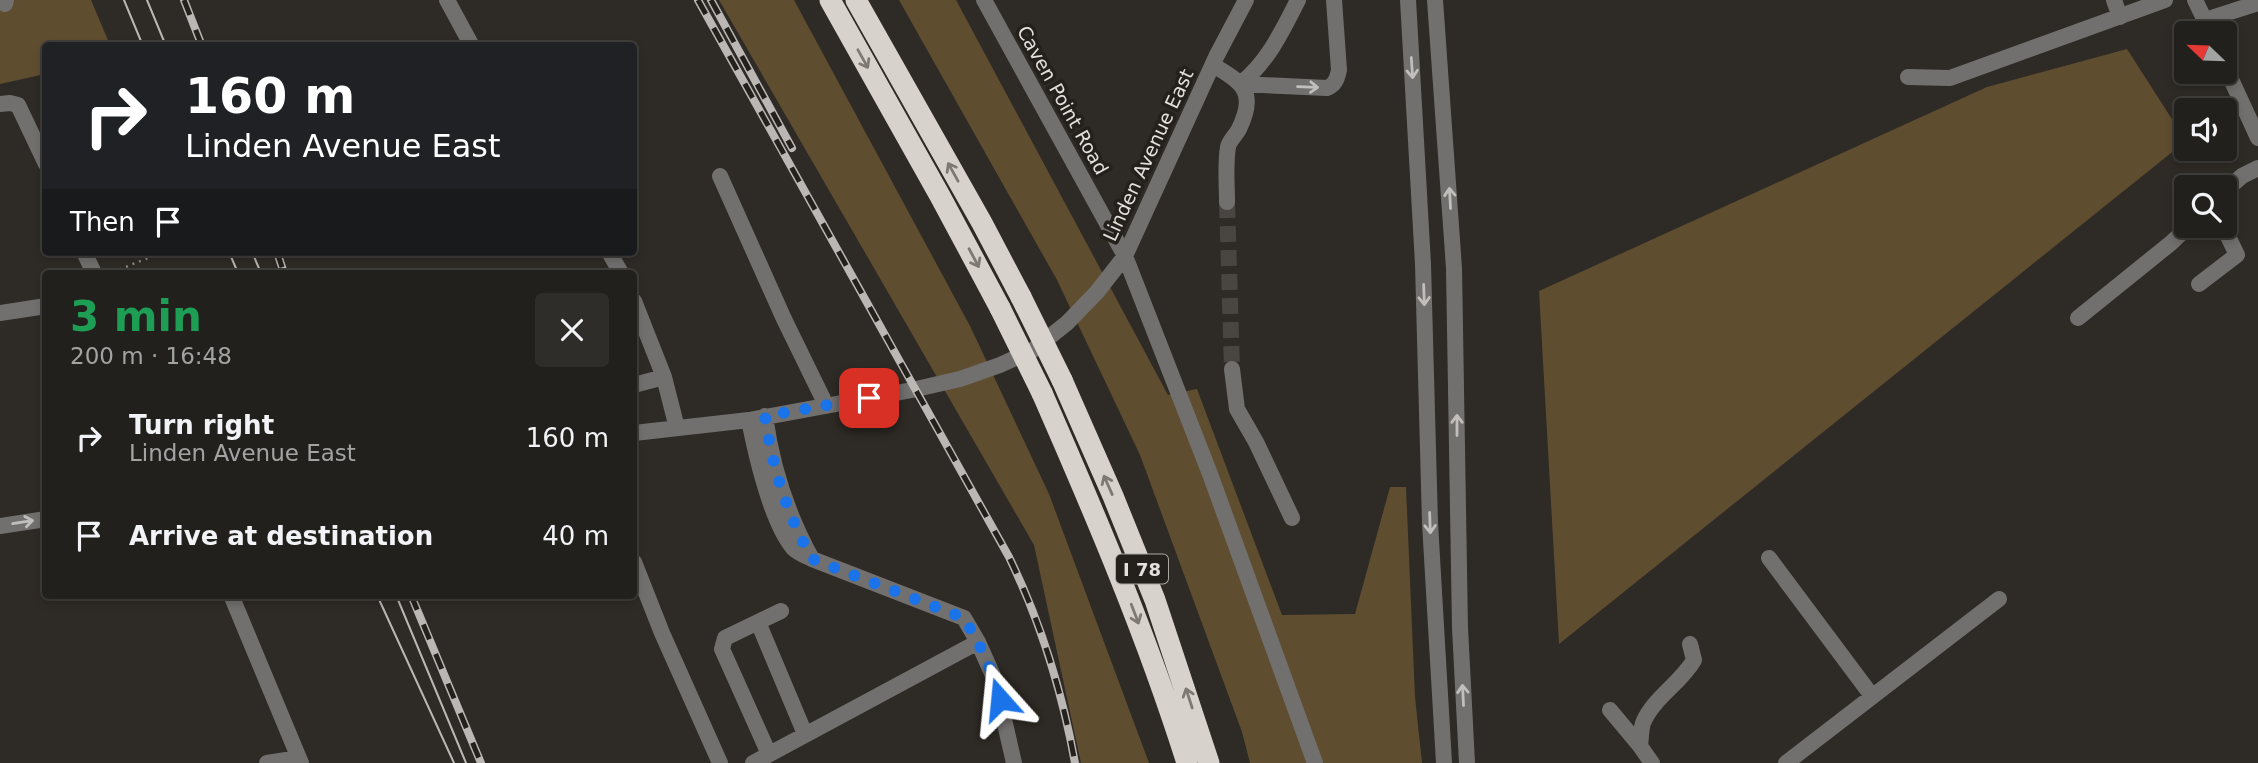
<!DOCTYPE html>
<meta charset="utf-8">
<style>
body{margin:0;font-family:"DejaVu Sans",sans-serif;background:#2e2d29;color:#f1f3f6;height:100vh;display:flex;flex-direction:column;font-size:26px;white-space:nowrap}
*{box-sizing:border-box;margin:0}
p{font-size:23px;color:#a2a3a3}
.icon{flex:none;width:38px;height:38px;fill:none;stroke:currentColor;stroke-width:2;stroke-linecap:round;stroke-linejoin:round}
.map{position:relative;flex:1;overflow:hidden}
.drawer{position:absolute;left:42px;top:270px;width:595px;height:329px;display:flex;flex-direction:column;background:#22201c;border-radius:7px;box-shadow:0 4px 10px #0003,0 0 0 2px #3f3e3b}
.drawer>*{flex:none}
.banner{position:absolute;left:42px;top:42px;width:595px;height:214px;border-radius:7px;box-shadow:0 4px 10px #0003,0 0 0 2px #3f3e3b;background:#202124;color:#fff;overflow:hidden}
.needle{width:46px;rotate:293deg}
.tools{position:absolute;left:2174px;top:21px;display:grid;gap:14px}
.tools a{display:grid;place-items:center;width:63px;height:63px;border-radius:7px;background:#22201c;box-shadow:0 4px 10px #0003,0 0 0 2px #3f3e3b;font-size:35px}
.pin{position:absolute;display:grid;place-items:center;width:60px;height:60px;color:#fff;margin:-30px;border-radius:14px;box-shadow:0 4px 10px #0006}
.me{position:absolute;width:77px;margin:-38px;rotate:342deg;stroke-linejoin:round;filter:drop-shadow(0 0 5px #0008)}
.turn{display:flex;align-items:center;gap:24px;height:147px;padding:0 28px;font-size:32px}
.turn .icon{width:91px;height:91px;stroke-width:2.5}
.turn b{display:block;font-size:49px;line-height:60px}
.then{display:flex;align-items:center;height:66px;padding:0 28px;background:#0003;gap:14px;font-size:26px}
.round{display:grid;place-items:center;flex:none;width:74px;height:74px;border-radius:7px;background:#2e2d29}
.head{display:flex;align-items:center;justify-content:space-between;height:119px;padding:0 28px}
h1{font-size:42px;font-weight:700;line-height:52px;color:#1e9e55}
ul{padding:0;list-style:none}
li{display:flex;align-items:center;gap:21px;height:98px;padding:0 28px}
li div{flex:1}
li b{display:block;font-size:26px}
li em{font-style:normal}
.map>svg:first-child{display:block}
.green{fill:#5f4d30}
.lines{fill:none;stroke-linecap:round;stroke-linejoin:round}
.minor-tunnel{stroke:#494541;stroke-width:16;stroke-dasharray:16 8;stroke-linecap:butt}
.path{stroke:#8d8986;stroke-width:2.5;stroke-dasharray:2 5;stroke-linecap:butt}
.minor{stroke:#72706e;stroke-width:16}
.highway{stroke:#d7d2cb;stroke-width:21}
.tram{stroke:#bbb7b4;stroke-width:2}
.rail-casing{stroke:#bbb7b4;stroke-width:8}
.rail{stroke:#24201b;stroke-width:5;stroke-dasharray:16;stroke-linecap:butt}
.highway-bridge{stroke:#d7d2cb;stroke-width:21}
.oneway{stroke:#7e7973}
.oneway2{stroke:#c1bebc}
.route{stroke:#1a73e8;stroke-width:12;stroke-dasharray:0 21.6}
.labels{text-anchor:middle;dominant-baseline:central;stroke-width:7;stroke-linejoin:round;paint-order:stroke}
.shield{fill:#24201b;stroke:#aaa6a3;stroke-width:2}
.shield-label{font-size:18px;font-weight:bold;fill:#e3e0dd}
.street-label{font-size:19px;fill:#e3e0dd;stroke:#24201b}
</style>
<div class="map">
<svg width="2258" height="763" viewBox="0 0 2258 763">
<rect width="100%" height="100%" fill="#2e2a25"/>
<path class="green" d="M0 0H91L110 45 46 46 45 74 0 84Z
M719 0H794L970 326 1049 494 1149 763H1081L1034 545Z
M899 0H956L1168 395 1197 389 1282 615 1355 614 1390 487H1406L1415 697 1422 763H1250L1242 732 1140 455 1057 280Z
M2127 49 2186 141 1559 644 1539 291 1987 87Z"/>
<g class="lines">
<path class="minor-tunnel" d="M1227 202 1232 369"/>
<path class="path" d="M113 272 163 252"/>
<path class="minor" d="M447 0 472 46
M984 0 1125 256 1210 474 1315 763
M1408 0 1423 264 1430 523 1444 763
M1435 0 1454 268 1460 628 1467 763
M2114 0 2120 17
M2195 0 2211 33
M5 4 6 0
M2205 20 2258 3
M2224 64 2258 138
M1213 65C1243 83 1257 92 1239 129 1236 135 1229 141 1228 147 1225 165 1227 185 1227 202
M1908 77 1950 78 2165 0
M1240 84 1327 88C1335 85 1337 79 1339 70L1334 0
M1240 84C1268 62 1282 31 1298 0
M0 104 10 103 18 105 46 164
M720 176 784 319 826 405
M2224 192 2242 176 2258 168
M84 252 94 273
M609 252 621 273
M2199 284 2237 255 2223 226
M634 301 664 377 677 428
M0 313 46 306
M2078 318 2171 243 2189 226
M1232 369 1237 409 1256 442 1292 518
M634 385 664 377
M765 416C772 467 787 514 812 559
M749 420C756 455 770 520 793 548 798 553 806 556 812 559L964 618 978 642 995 680 1014 763
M634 433 749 420 912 390 960 379 1000 365 1033 350 1067 323 1097 292 1125 256 1216 57 1246 0
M0 526 46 519
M1769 558 1872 696
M634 562 662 633 720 763
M231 595 301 763
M758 622 805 734
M1610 710 1640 746
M769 754 722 649 725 638 781 611
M267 763 299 758
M753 763 978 642
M1652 763 1640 746C1641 739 1641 729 1643 723 1653 698 1681 683 1694 660L1690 644
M1786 763 1999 599"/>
<path class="highway" d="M830 0 940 196 1000 308
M856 0 982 223 1021 297
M1062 380 1113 496 1155 600 1209 763
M1042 393C1095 514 1147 636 1187 763"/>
<path class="tram" d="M124 0 143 46
M147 0 166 46
M229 252 238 273
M252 252 261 273
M377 595 454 763
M396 595 466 763"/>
<defs>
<path id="rail" d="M184 0 202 46
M698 0 1009 557C1041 623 1062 691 1075 763
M711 0 792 148
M277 252 284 273
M411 595 481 763"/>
</defs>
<use href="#rail" class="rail-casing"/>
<use href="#rail" class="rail"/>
<path class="highway-bridge" d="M1021 297 1062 380
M1000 308 1042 393"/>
</g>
<defs><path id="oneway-shaft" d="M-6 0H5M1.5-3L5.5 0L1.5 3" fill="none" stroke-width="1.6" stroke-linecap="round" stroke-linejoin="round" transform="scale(1.75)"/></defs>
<g class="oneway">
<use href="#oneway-shaft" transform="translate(863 59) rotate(61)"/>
<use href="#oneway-shaft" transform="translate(953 172) rotate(-119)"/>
<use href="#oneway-shaft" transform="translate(974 258) rotate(62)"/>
<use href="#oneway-shaft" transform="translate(1108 485) rotate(-114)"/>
<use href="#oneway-shaft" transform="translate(1135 614) rotate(69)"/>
<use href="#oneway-shaft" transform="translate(1189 698) rotate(-108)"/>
</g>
<g class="oneway2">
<use href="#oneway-shaft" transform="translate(1412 68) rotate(86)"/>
<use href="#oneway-shaft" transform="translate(1308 87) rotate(2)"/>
<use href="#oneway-shaft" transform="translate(1450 198) rotate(-93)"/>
<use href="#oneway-shaft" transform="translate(1424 295) rotate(88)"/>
<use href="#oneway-shaft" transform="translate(1457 425) rotate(-90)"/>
<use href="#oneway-shaft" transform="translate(23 522) rotate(-9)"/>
<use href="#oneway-shaft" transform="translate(1430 523) rotate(88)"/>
<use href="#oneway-shaft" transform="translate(1463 695) rotate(-93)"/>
</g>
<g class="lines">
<path class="route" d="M869 398 765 416C772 467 787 514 812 559L964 618 978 642 995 680 1000 699"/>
</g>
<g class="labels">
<rect class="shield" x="1116" y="554.5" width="52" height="29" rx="5"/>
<g class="shield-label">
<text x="1142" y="569">I 78</text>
</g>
<g class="street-label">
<text transform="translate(1063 100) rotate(61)">Caven Point Road</text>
<text transform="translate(1148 155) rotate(-65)">Linden Avenue East</text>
</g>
</g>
</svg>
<div class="tools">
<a><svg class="needle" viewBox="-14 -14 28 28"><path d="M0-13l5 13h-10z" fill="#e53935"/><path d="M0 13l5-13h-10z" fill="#a2a3a3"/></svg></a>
<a><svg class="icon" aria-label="sound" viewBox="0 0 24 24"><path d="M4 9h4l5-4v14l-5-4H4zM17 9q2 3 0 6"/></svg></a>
<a><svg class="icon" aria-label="search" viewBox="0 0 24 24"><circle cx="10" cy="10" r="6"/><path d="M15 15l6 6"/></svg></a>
</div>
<div class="pin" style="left:869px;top:398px;background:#d93025"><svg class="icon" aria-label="arrive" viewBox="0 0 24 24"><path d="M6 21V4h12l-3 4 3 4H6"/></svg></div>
<svg class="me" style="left:1000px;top:699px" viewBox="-20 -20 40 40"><path d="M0-17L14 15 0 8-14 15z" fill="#1a73e8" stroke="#fff" stroke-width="4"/></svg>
<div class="banner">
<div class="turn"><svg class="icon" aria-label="right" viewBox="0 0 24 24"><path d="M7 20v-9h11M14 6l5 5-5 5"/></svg><div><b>160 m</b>Linden Avenue East</div></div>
<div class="then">Then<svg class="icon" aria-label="arrive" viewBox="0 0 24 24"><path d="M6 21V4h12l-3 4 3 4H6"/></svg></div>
</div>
<section class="drawer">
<div class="head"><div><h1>3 min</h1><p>200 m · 16:48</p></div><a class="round"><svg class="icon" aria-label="close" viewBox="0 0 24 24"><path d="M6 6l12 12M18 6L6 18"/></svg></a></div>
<ul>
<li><svg class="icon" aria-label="right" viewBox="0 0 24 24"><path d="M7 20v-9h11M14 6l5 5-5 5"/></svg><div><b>Turn right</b><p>Linden Avenue East</p></div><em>160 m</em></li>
<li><svg class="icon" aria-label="arrive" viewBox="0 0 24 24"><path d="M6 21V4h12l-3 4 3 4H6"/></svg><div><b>Arrive at destination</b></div><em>40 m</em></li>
</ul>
</section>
</div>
